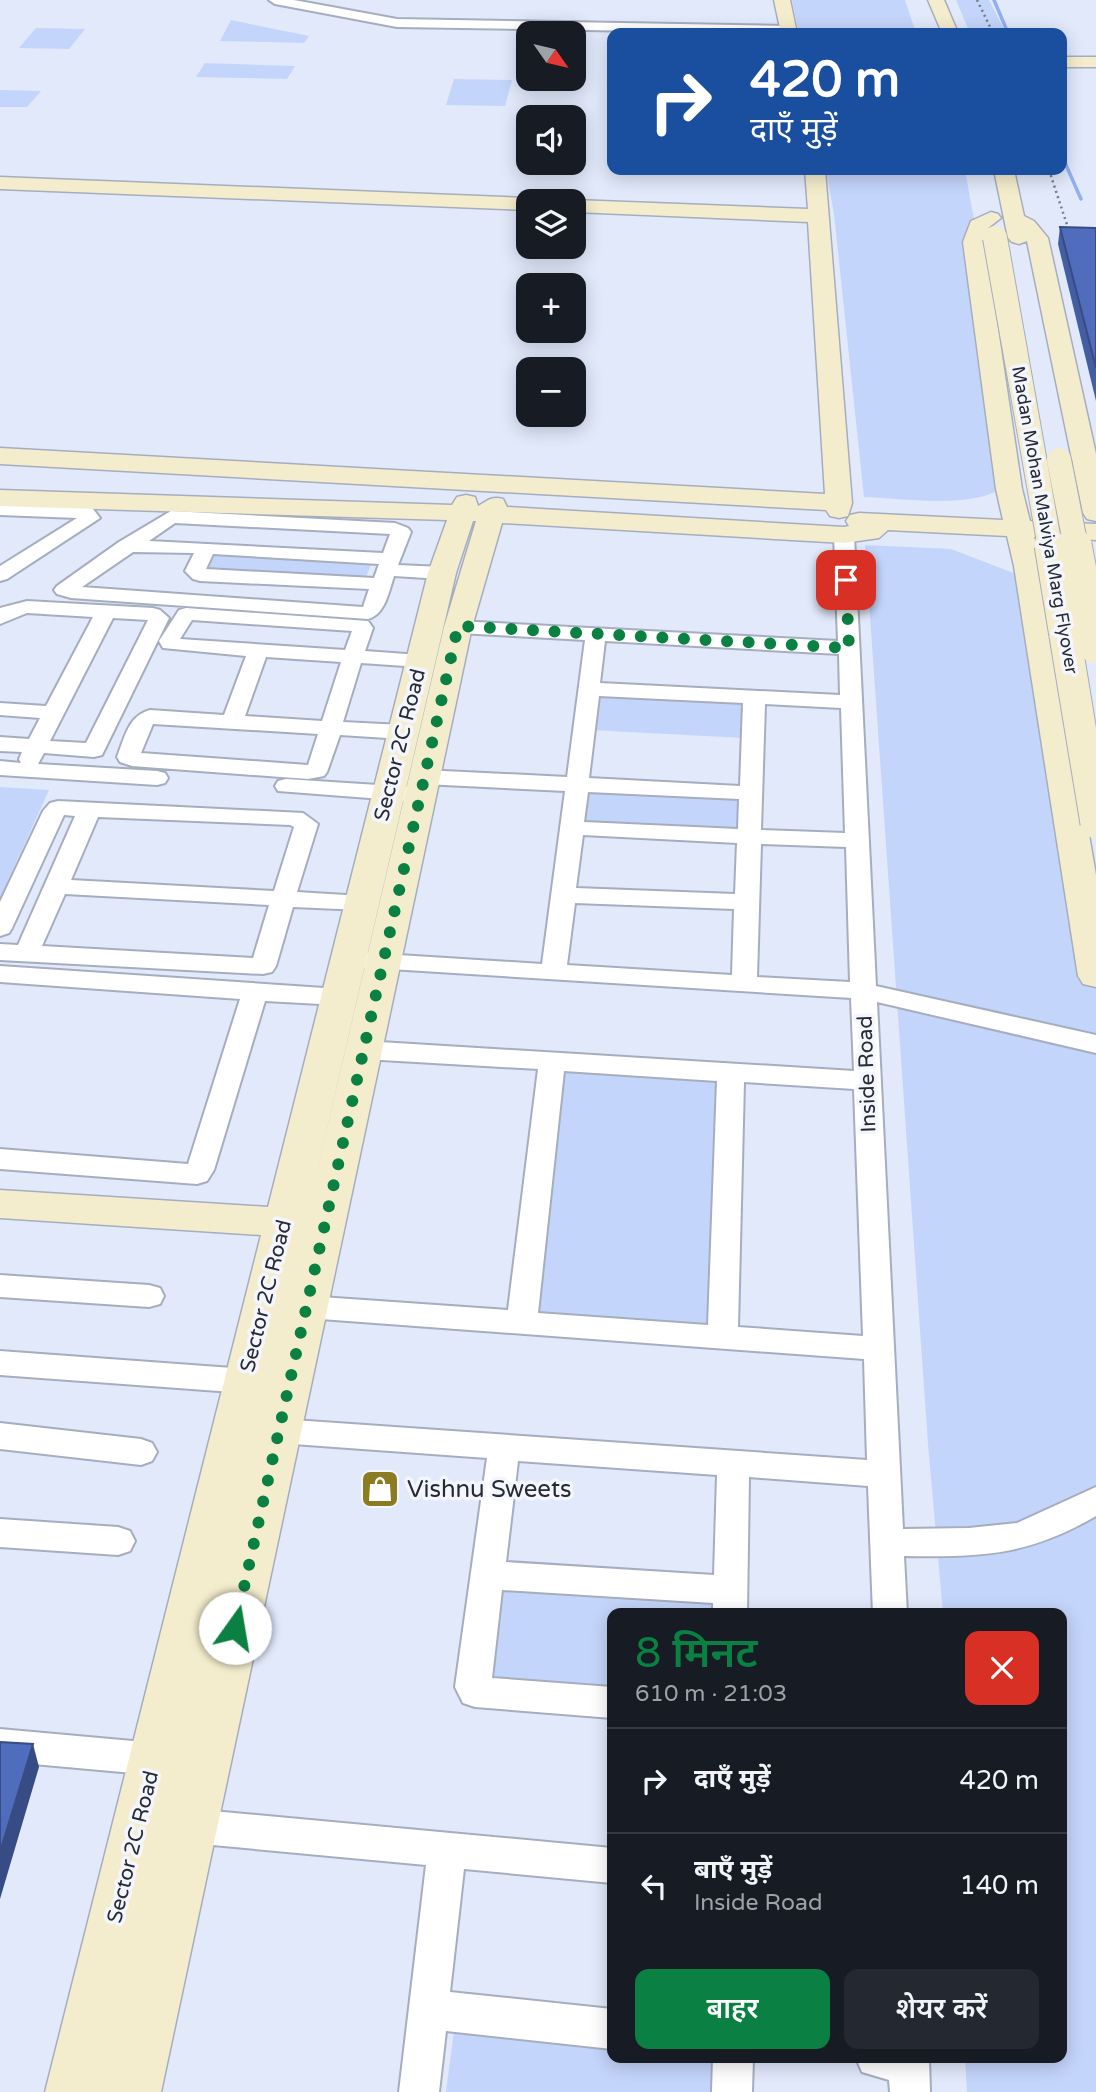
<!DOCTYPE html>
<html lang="hi">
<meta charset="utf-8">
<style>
body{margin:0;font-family:"Varela Round","Noto Sans Devanagari",sans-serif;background:#242831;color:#f1f3f6;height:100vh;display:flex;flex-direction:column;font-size:26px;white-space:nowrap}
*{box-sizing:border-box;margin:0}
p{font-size:23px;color:#9ea1a6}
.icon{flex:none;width:38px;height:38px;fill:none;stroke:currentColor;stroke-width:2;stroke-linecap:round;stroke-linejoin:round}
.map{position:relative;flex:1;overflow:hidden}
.panel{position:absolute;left:607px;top:1608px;width:460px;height:455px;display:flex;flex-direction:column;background:#171b24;border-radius:14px;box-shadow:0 4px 18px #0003}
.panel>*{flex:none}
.banner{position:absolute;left:607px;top:28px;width:460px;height:147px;border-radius:14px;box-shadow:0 4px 18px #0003;background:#1a4fa0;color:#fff;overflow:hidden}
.needle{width:46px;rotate:124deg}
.controls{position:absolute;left:516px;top:21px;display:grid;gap:14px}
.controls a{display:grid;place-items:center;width:70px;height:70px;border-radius:14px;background:#171b24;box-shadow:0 4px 18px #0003;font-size:35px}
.pin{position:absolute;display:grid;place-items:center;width:60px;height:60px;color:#fff;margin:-30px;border-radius:14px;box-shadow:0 4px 10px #0006}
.me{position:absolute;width:77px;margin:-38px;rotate:13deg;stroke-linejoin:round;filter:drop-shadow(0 0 5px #0008)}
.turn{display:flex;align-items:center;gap:24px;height:147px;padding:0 28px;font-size:32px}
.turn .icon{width:91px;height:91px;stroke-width:2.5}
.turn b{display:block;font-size:49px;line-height:60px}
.round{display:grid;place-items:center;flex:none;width:74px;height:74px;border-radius:14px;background:#242831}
.overview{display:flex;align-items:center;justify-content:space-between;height:119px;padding:0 28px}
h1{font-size:42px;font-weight:600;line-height:52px;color:#0b8043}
.button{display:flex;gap:14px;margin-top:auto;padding:14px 28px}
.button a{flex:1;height:80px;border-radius:14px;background:#0b8043;color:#fff;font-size:28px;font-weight:600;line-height:80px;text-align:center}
.button a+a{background:#242831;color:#f1f3f6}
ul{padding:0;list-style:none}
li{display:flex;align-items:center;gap:21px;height:105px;padding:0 28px;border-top:2px solid #363941}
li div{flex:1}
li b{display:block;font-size:26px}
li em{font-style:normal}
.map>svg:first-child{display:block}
.green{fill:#c4d5fb}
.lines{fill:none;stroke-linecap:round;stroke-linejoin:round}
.stream{stroke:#93aff2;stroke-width:3.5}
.street-casing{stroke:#a6adbe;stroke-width:4}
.secondary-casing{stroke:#a6adbe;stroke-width:3}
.street{fill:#fff;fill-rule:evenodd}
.secondary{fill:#f4edcd;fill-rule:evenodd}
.rail-far1{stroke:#767b86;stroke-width:2.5;stroke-dasharray:2 3.5;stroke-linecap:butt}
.rail{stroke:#767b86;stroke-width:3.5;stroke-dasharray:2.5 4.5;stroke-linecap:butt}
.secondary-bridge-far2-casing{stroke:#a6adbe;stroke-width:20;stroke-linecap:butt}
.secondary-bridge-far1-casing{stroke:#a6adbe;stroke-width:26;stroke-linecap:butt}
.secondary-bridge-casing{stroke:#a6adbe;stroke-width:33;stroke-linecap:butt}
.secondary-bridge-far2{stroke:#f4edcd;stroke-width:18}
.secondary-bridge-far1{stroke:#f4edcd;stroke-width:24}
.secondary-bridge{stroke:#f4edcd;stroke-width:31}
.wall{fill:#445ea2}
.shaded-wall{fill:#374c84}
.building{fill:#4f6dbc;stroke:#374c84;stroke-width:2}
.route{stroke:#0b8043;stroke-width:12;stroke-dasharray:0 21.6}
.labels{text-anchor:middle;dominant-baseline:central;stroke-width:7;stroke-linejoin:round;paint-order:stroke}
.far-street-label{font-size:18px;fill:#272a30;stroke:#f3f6fe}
.street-label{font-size:21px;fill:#272a30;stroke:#f3f6fe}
.near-poi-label{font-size:24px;fill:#272a30;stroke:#f3f6fe;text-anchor:start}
</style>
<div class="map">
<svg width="1096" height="2092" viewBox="0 0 1096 2092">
<rect width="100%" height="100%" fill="#e1e9fb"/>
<path class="green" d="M792 0H905L916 33H799Z
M956 0H989L1006 33H970Z
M231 20 309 36 304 43 220 41Z
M36 28 85 29 69 49 19 48Z
M205 63 295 66 287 79 196 77Z
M454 79 512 80 505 106 446 105Z
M0 90 41 91 27 107H0Z
M826 170H965L1018 463C1014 470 1010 480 1004 486 977 510 899 498 864 497L834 214Z
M865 545 951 549 1016 574 1096 904V2092H967L965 2058H1062V1614L943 1613 928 1444Z
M215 553 372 562 365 580 206 571Z
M597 693 747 700 744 738 591 730Z
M0 787 49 790 0 898Z
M584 789 743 796 742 832 579 824Z
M564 1069 722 1079 710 1327 532 1315Z
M497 1583 719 1600V1613L612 1614V1694L484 1683Z
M454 2031 612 2047V2058H713L712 2092H446Z"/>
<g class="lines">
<path class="stream" d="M994 0 1008 33
M1062 156 1081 199"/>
<defs>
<path id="street" d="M269 0H294L397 19 789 26 795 30 791 33H767L397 27 275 4Z
M0 503 86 507 93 509 100 518 7 579 0 581V566L77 518 0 515Z
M171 511 395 523 408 528 411 532 398 565 442 567 452 573 442 579 394 576C389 591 385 615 368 619L71 598 57 594 54 590 57 586 119 542ZM175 523 390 534 383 553 149 541ZM133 552 194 553 185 571 193 579 200 581 369 589 363 607 82 587ZM213 554 379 564 374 578 206 569Z
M844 529 854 535 876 986 1096 1035V1053L877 1002 903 1529 969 1528 1017 1523 1096 1487V1516C1027 1556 982 1557 904 1556L907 1614H873L868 1486 749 1477 747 1614H713V1603L502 1590 492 1678 612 1687V1718L475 1707 463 1703 455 1687 487 1458 279 1443 268 1440 263 1431 268 1422 279 1419 867 1460 864 1359 307 1318 296 1315 292 1307 296 1299 307 1296 508 1310 538 1069 364 1059 355 1056 351 1050 355 1044 364 1041 854 1071 851 998 358 967 354 961 358 955 367 953 542 964 565 791 424 784 416 782 413 777 416 772 424 770 567 777 585 640 458 633 451 631 448 627 451 623 458 621 838 641 834 535ZM605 641 839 654 840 695 600 683ZM599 696 743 703 740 786 589 778ZM765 704 841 708 845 833 761 830ZM588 792 739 799 738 829 584 822ZM583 835 737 843 735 894 576 888ZM761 844 846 847 850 982 757 977ZM575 903 734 909 732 975 567 965ZM564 1071 717 1081 708 1325 538 1313ZM744 1082 854 1089 863 1336 738 1327ZM518 1461 717 1475 714 1575 506 1562Z
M27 601 153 608 160 610 169 618 102 755 94 757 44 753 38 764 157 771 165 773 168 778 165 783 157 785 0 775V761L21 763 19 759 22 752 0 751V737L29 739 40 718 0 715V703L46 706 93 617 27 613 0 624V608ZM113 618 148 620 86 743 50 741Z
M186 608 368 621 373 628 365 651 420 655 427 657 430 661 427 665 420 667 361 663 343 722 403 725 411 727 414 732 411 737 403 739 340 735 327 772 324 776 308 779 132 766 120 762 117 757C125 737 128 716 150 710L224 715 246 656 163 648 159 641 179 610ZM192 620 352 631 345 650 180 639ZM266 657 341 662 322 721 245 716ZM153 724 318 734 308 765 141 753Z
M286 779 408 787 416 789 419 794 416 799 408 801 278 791 275 786 278 781Z
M58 801 303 813 318 824 297 892 362 896 371 898 374 903 371 908 362 910 293 907 276 966 272 972 263 974 0 960V944L18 945 75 816 64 815 12 928 9 933 0 936V902L43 811 50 803ZM98 817 290 825 294 827 274 891 71 880ZM65 894 269 905 253 958 42 946Z
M0 966 339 989 348 991 352 997 348 1003 339 1005 265 1001 214 1170 207 1181 197 1184 0 1169V1149L188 1164 240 999 0 982Z
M0 1275 149 1285 160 1288 164 1296 160 1304 149 1307 0 1297Z
M0 1351 246 1369 257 1373 261 1381 257 1389 246 1393 0 1375Z
M0 1423 141 1439 152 1443 157 1452 152 1461 141 1465 0 1449Z
M0 1519 118 1527 130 1531 135 1541 130 1551 118 1555 0 1547Z
M0 1729 166 1744 179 1748 184 1760 179 1772 166 1776 0 1761Z
M191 1809 612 1848V1883L464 1869 450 1992 612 2009V2049L446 2031 439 2092H399L426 1865 191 1843 178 1838 172 1826 178 1814Z
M713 2058H753L752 2092H712Z
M856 2058H929L930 2092H890L889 2080 862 2072Z"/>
<path id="secondary" d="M774 0H790L797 33H781Z
M928 0H944L958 33H942Z
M1062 57H1096V67H1062Z
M805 170H825L852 503 848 516 839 518 830 516 826 510 0 464V448L825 494 808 222 574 212V201H568L574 200 808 209Z
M994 170H1014L1024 216 1034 221 1048 238 1096 454V521L1087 519 1083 513 1027 241 1019 244 1012 242 1008 238Z
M0 177 528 198 536 201H528V210L0 189Z
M991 212 998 214 1001 218 988 228 985 242 1022 489 1030 521 1096 524V540L1034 537 1042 566 1096 875V987L1083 984 1078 976 1014 566 1007 536 888 530 879 538 844 543 502 523 472 627 161 2092H103L302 1238 103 2092H45L261 1235 0 1218V1190L268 1207 428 573 447 520 0 506V490L452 505 457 497 466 495 475 497 478 506C488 501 490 496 503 499L507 507 844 527 849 526 846 521 850 515 859 513 1003 520 996 489 963 242 971 221ZM473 521H476L444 627 308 1210 456 573Z"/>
</defs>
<use href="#street" class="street-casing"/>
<use href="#secondary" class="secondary-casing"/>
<use href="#street" class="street"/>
<use href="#secondary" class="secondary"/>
<path class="rail-far1" d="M977 0 993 33
M1049 170 1072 240"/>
<path class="rail" d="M1071 238 1073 244"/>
<defs>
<path id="secondary-bridge-far2" d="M995 237 996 240"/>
<path id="secondary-bridge-far1" d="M995 238 1050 547
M1059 460 1076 547"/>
<path id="secondary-bridge" d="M1050 545 1096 823
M1076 545 1096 648"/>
</defs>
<use href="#secondary-bridge-far2" class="secondary-bridge-far2-casing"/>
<use href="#secondary-bridge-far1" class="secondary-bridge-far1-casing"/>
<use href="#secondary-bridge" class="secondary-bridge-casing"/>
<use href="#secondary-bridge-far2" class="secondary-bridge-far2"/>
<use href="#secondary-bridge-far1" class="secondary-bridge-far1"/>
<use href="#secondary-bridge" class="secondary-bridge"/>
</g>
<path class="wall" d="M1060 227 1096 228V401L1058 244Z"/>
<path class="shaded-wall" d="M33 1744 39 1767 0 1899V1852Z"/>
<path class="building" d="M1060 227 1096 228V368Z
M0 1742 33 1744 0 1852Z"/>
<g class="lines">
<path class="route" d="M235 1628 458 626 849 648 846 580"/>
</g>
<defs>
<symbol id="shop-square" viewBox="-11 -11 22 22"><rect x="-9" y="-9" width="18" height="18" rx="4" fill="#8d7b21" stroke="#f3f6fe"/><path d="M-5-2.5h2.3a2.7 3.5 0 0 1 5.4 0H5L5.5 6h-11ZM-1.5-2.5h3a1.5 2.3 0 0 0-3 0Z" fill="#fff"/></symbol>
</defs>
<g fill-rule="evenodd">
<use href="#shop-square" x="358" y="1467" width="44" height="44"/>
</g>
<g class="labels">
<g class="far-street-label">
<text transform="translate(1045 520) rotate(80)">Madan Mohan Malviya Marg Flyover</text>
</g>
<g class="street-label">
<text transform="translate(400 745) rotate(-76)">Sector 2C Road</text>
<text transform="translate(867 1074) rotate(-92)">Inside Road</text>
<text transform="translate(266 1296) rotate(-76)">Sector 2C Road</text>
<text transform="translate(133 1847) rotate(-76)">Sector 2C Road</text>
</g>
<g class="near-poi-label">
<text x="407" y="1489">Vishnu Sweets</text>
</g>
</g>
</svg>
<div class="controls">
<a><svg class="needle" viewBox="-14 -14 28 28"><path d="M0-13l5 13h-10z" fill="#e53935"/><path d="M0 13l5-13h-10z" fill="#9ea1a6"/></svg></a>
<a><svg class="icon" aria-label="sound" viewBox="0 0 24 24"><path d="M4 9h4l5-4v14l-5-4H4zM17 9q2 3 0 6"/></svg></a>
<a><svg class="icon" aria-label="layers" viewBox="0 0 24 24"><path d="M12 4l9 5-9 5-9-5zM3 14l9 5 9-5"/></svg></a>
<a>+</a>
<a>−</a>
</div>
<div class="pin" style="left:846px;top:580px;background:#d93025"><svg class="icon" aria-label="arrive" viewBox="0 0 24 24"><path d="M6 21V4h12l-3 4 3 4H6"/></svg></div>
<svg class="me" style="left:235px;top:1628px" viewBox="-20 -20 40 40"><circle r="19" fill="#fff"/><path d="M0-13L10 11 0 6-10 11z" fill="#0b8043"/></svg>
<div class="banner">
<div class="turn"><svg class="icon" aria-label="right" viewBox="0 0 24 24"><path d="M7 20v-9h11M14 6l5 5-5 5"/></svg><div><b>420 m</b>दाएँ मुड़ें</div></div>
</div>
<section class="panel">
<div class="overview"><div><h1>8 मिनट</h1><p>610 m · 21:03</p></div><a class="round" style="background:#d93025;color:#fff"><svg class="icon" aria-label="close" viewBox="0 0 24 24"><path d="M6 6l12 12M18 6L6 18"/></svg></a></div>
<ul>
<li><svg class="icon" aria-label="right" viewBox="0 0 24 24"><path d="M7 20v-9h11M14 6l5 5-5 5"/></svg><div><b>दाएँ मुड़ें</b></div><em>420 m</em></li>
<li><svg class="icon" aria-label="left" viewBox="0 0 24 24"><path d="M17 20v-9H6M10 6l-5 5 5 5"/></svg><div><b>बाएँ मुड़ें</b><p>Inside Road</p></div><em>140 m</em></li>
</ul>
<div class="button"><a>बाहर</a><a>शेयर करें</a></div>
</section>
</div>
